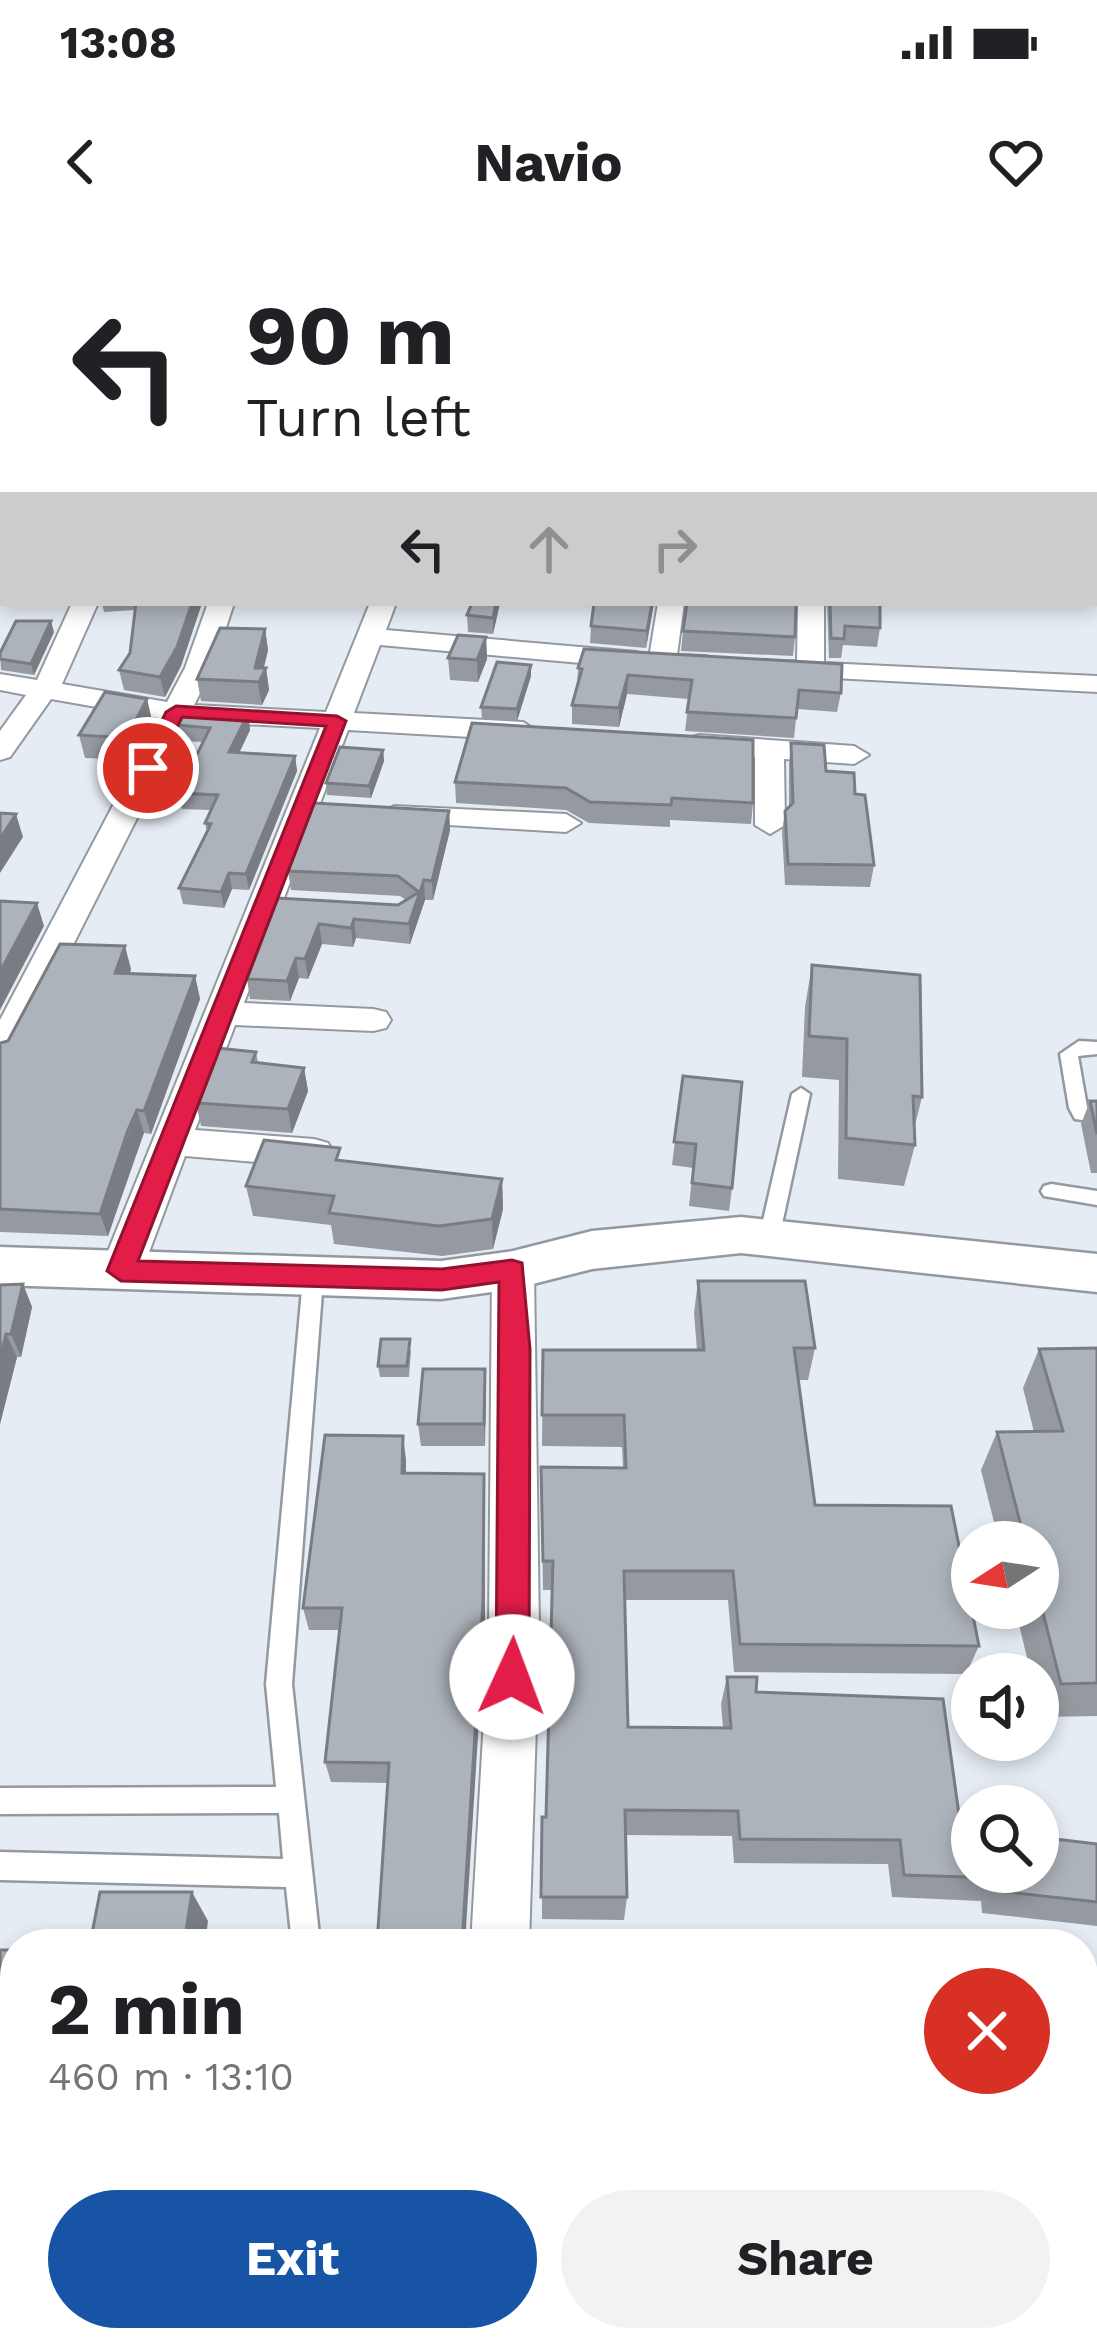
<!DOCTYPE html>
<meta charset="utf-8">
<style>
body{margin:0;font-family:"Work Sans",sans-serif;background:#f2f2f2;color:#202124;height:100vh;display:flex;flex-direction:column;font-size:45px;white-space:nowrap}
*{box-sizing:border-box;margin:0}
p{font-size:39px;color:#757577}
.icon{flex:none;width:66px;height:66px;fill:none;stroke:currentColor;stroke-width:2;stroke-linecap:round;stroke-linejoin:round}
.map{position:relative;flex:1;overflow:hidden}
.drawer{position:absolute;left:0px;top:1689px;width:1098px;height:423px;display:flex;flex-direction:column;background:#fff;border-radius:48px 48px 0 0;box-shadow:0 6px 18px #0003}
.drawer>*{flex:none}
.top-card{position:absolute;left:0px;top:0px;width:1098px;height:366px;box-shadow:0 6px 18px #0003;background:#fff;color:#202124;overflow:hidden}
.needle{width:78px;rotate:258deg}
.fabs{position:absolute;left:951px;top:1281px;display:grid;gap:24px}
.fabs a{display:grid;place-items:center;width:108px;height:108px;border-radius:50%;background:#fff;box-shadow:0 6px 18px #0003;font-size:60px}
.pin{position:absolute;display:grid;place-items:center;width:102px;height:102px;color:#fff;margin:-51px;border:6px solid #fff;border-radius:50%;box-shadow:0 3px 12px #0007}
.me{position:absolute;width:132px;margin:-66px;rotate:2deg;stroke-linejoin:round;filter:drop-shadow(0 0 9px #0008)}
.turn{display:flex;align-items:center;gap:42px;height:252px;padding:0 48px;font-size:54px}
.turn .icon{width:156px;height:156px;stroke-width:2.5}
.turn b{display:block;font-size:84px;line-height:102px}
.lanes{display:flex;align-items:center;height:114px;padding:0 48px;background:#0003;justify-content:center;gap:60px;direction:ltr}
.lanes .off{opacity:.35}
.round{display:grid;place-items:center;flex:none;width:126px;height:126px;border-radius:63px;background:#f2f2f2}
.summary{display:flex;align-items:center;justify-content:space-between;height:204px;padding:0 48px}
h1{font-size:72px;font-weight:700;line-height:90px}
.cta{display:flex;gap:24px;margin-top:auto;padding:24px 48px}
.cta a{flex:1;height:138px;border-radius:72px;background:#1754a5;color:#fff;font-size:48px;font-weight:700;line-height:138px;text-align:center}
.cta a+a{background:#f2f2f2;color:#202124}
.status{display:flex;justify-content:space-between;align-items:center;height:84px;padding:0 60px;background:#fff;direction:ltr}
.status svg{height:33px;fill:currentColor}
header{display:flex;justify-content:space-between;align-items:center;height:156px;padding:0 48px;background:#fff;font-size:54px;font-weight:700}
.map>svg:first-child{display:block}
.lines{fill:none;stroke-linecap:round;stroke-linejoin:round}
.canal{fill:#6a98d8;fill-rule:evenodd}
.service-casing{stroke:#9399a1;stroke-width:5}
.minor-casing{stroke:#9399a1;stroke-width:4}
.tertiary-casing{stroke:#9399a1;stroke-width:5}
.service{fill:#fff;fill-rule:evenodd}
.minor{fill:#fff;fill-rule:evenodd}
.tertiary{fill:#fff;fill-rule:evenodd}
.wall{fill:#959aa1}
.shaded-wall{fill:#797d83}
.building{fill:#adb3bb;stroke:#797d83;stroke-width:3}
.route{fill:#e11d48;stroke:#92132f;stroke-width:3}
</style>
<div class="status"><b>13:08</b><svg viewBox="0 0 49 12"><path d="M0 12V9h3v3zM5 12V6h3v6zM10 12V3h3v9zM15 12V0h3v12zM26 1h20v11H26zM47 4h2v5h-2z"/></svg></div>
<header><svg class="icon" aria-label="back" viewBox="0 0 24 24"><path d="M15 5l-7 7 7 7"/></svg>Navio<svg class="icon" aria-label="heart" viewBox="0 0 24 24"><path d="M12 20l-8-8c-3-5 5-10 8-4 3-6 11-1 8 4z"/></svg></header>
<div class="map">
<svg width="1097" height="2110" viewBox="0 0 1097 2110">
<rect width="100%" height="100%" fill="#e6ecf4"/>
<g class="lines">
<path class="canal" d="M1095 80H1097V90H1095Z"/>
<defs>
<path id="service" d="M1079 801 1097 802V814L1078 816 1087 867 1097 870V882L1075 879 1069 868 1060 814Z
M801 848 810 854 779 998 769 1006 759 998 792 854Z
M1051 944 1097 951V965L1044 956 1041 951 1044 946Z
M313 1031 323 1039 292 1444 320 1704H292L286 1647 0 1640V1612L283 1619 279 1573 0 1574V1548L276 1547 266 1444 303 1039Z
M0 1959H15V1991H0Z
M257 2097H291L290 2110H256Z"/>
<path id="minor" d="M697 0H713V3H697Z
M954 0H970V3H954Z
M1095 53H1097V63H1095Z
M72 363H98L62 444 167 462 185 428 208 363H234L213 428 194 465 326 472 370 363H396L386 390 637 412 649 418 658 363H684L677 415 706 416 719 424C704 437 664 435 649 422L637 428 380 405 354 473 523 482 537 491 523 500 348 490 244 763 373 769 386 772 391 780 386 788 373 791 235 785 195 890 314 899 328 903 333 913 328 923 314 927 185 916 142 1031 136 1042 121 1047 106 1042 100 1031 320 488 186 481 18 814 13 822 0 826V780L159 478 51 459 10 517 0 520V491L26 455 0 450V434L37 440Z
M798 363H824V423L1097 436V452L777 435 773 429 777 423 797 421Z
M699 495 854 506 869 515 854 524 784 519 785 585 770 594 755 585V517L689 510 685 504 689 498Z
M394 566 566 574 581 583 566 592 383 581 379 575Z
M513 1014 528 1019 534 1030 539 1392 529 1704H471L489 1392 492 1030 498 1019Z
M1083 2021H1097V2087H1083Z
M1083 2096 1086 2110H1018L1017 2097Z"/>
<path id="tertiary" d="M741 977 1097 1014V1052L741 1013 592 1029 513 1049 441 1059 0 1045V1007L441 1021 513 1011 592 991Z"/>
</defs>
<use href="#service" class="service-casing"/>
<use href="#minor" class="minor-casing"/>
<use href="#tertiary" class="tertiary-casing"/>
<use href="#service" class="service"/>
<use href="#minor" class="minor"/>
<use href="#tertiary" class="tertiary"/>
</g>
<path class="wall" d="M706 0H763V3H706Z
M102 363H202L181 426 165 457 124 450 119 430 130 413 135 370 104 372Z
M500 363 493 394 468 392 467 375Z
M654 363 646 408 590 403 591 386Z
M827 363H880V388L877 407 843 405 841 418H829Z
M265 389 268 410 264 428H266L269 450 262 465 201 461 197 439Z
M683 391 795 397 793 416 681 411Z
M54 392 34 435 1 430 0 413Z
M486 397 487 419 478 442 450 440 448 418Z
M531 425V436L517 481 482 478 481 467Z
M578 428 841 453 837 472 797 469 794 498 685 491 689 459 627 454 619 487 572 484V465L577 446Z
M147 459 152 481 132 520 85 518 79 495Z
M248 474 250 490 239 513 295 516 297 531 249 650 232 649 224 668 183 664 179 648 207 592 205 583 211 570 182 569 178 553 203 502 181 501 178 485Z
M472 483 753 563 751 584 670 580V587L589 583 566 570 456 563 455 542Z
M791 503 855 554 874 625 870 647 785 645 782 592 785 571 789 567V524Z
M383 510 384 521 371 558 327 555 326 543Z
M449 571 450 590 433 660H425L410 704 356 698 353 707 322 704 308 739 299 738 290 761 250 759 247 739 278 658 398 665 406 660 400 656 291 650 288 631Z
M812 725 922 857 914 889 915 905 904 946 838 939 839 840 802 837 805 767Z
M131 729 130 734 195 736 200 759 151 894 144 893 135 913 108 996 0 992V803L8 801Z
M256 812 258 823 304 828 308 851 292 893 201 886 196 863Z
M683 836 732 948 729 971 689 966 693 928 672 925Z
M1090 861H1097V933H1091L1081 884Z
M342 921 502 939 503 969 493 1009 442 1016 334 1004 331 985 253 976 246 946Z
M698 1041 815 1108 808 1140H798L815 1265 979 1406 966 1434 734 1432 728 1360H625L628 1487 723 1488 721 1464 727 1437 756 1452 961 1589 1097 1604V1686L982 1673 981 1661 892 1657 888 1624 734 1623 732 1596 625 1595 627 1657 624 1680 542 1679V1577H546L552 1350H543L541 1227 623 1228 622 1207 542 1206 543 1110H697L694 1073Z
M23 1044 32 1067 21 1117H17L0 1184V1045Z
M1097 1108V1476L1041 1477 1038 1465V1434H1031L1015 1368H1038V1302H999L981 1230 997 1192H1034L1023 1148 1039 1109Z
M411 1110 409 1137H380L378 1126Z
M485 1129V1206H421L418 1184Z
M403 1196 406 1233 484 1234 485 1384 388 1543 331 1542 325 1522 339 1390H309L303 1368Z
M0 1710H15V1834H0Z
M1097 1910V1961L1091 1960 1087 1917Z"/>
<path class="shaded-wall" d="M192 363H202L181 426 165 457 160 437Z
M496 363H500L493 394V378Z
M652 363H654L646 408 647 391Z
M51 381 54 392 34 435 31 424Z
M265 389 268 410 261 438 266 428 269 450 262 465 255 428Z
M486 397 487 419 478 442 477 420Z
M531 425V436L517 481V469Z
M628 435 627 454 619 487V468Z
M147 459 152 481 132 520 126 498Z
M248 474 250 490 232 528 229 512Z
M383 510 384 521 371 558 369 546Z
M295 516 297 531 249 650 246 634Z
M449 571 450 590 433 660 432 641Z
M16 574 23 597 0 633V599Z
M229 633 232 649 224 668 221 652Z
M424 640 425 660 410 704 409 684Z
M37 663 44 686 0 770V732Z
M354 679 356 698 353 707 351 688Z
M319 684 322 704 308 739 305 719Z
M125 706 131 729 121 756 115 733Z
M296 718 299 738 290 761 287 741Z
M195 736 200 759 151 894 144 871Z
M304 828 308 851 292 893 288 869Z
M137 870 144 893 108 996 100 974Z
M502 939 503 969 493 1009 492 979Z
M23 1044 32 1067 21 1117 11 1094Z
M6 1094 17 1117 0 1184V1120Z
M485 1129 486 1152 485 1206 484 1184Z
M403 1196 406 1220V1256L402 1233Z
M484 1234 485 1384 465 1704H462Z
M192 1652 208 1681 205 1704H184Z
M19 2097H49L47 2110H17Z
M196 2097H216L214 2110H194Z"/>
<path class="building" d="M4 0H256L253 3H4Z
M395 0H690V3H394Z
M768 0H886L888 3H768Z
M980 0H1097V40L1095 41V3H981Z
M0 14H3V58L0 59Z
M3 74V112L0 102V76Z
M3 119V172L0 161V120Z
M3 177V204L0 205V178Z
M3 221V246L0 245V223Z
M3 251V300L0 287V263Z
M3 304V325H0V305Z
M136 363H192L177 407 160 437 119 430 130 413Z
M472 363H496L493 378 467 375Z
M594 363H652L647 391 591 386Z
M687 363H796L795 397 683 391Z
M830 363H880V388L845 386 844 399 831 398Z
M16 381H51L31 424 0 419V413Z
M220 388 265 389 255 428H266L259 442 197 439Z
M458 395 486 397 477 420 448 418Z
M584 409 842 424 841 453 799 450 796 478 687 472 692 440 628 435 619 468 572 465 582 429 578 428Z
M497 422 531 425 517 469 481 467Z
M105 452 147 459 126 498 79 495Z
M186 470 248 474 229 512 295 516 246 634 229 633 221 652 179 648 211 584 205 583 218 555 178 553 210 488 178 485Z
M472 483 753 500V563L672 558 671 565 590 562 566 548 455 542Z
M791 503 824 505 826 531 854 533 855 554 865 555 874 625 788 624 785 571 793 563Z
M340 507 383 510 369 546 326 543Z
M314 563 449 571 432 641 424 640 409 684 354 679 351 688 319 684 305 719 296 718 287 741 247 739 278 658 398 665 419 652 398 636 288 631Z
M0 573 16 574 0 599Z
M0 661 37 663 0 732Z
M60 704 125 706 115 733 195 736 144 871 137 870 128 890 100 974 0 969V803L8 801Z
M812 725 920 735 922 857 913 856 915 905 846 898 847 799 809 796Z
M217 808 256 812 252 822 304 828 288 869 196 863Z
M683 836 742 842 732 948 692 943 696 904 674 902Z
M1090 861H1097V894Z
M264 900 340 908 336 920 502 939 492 979 439 986 329 973 334 956 246 946Z
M698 1041H805L815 1108H794L815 1265 951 1266 979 1406 740 1404 733 1331H624L628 1487 731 1488 727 1437H757L756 1452 943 1459 961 1589 972 1590V1632H1038V1597L1097 1604V1662L998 1651 997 1638 904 1635 900 1600 740 1599 738 1571 625 1570 627 1657H541L542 1577H546L553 1321H543L541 1227 626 1228 624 1175H542L543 1110H704Z
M23 1044 11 1094H6L0 1120V1045Z
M381 1099H410L407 1126H378Z
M1097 1108V1443L1061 1444 1038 1353V1302H1025L997 1192 1063 1191 1039 1109Z
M423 1129H485L484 1184H418Z
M325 1195 403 1196 402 1233 484 1234 483 1362 462 1704H377L389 1523 325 1522 342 1368H303Z
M100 1652H192L184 1704H90Z
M0 1710H15V1810L0 1811Z
M0 2007H15V2097H19L17 2110H0Z
M85 2097H196L194 2110H82Z"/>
<path class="route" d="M176 466 337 476 346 481 138 1021 442 1029 512 1020 522 1023 530 1109 529 1437 524 1448 512 1452 501 1448 496 1437 499 1042 442 1050 121 1041 107 1031 326 486 182 477 155 532H142L139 528 166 472Z"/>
</svg>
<div class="fabs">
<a><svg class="needle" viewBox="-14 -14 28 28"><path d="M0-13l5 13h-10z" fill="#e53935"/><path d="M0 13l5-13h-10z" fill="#757577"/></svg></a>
<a><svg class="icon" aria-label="sound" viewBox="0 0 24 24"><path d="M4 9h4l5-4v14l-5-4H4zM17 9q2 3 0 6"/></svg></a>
<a><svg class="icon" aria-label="search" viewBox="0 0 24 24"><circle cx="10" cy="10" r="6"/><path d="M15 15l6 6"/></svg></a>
</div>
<div class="pin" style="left:148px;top:528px;background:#d93025"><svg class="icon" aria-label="arrive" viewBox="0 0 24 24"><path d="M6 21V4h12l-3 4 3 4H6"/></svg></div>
<svg class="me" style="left:512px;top:1437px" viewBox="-20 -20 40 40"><circle r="19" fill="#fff"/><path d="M0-13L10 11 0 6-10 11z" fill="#e11d48"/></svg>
<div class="top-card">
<div class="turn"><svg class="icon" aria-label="left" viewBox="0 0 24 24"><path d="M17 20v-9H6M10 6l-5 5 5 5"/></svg><div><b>90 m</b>Turn left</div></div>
<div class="lanes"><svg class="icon" aria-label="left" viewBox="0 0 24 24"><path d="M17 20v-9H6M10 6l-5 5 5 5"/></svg><svg class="icon off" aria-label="ahead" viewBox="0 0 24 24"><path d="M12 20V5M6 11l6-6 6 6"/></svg><svg class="icon off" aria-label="right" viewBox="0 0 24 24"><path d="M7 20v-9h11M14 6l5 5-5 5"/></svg></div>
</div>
<section class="drawer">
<div class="summary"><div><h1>2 min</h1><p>460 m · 13:10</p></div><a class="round" style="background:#d93025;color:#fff"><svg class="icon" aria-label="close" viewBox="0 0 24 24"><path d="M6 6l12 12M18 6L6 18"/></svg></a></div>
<div class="cta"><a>Exit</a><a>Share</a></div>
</section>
</div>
